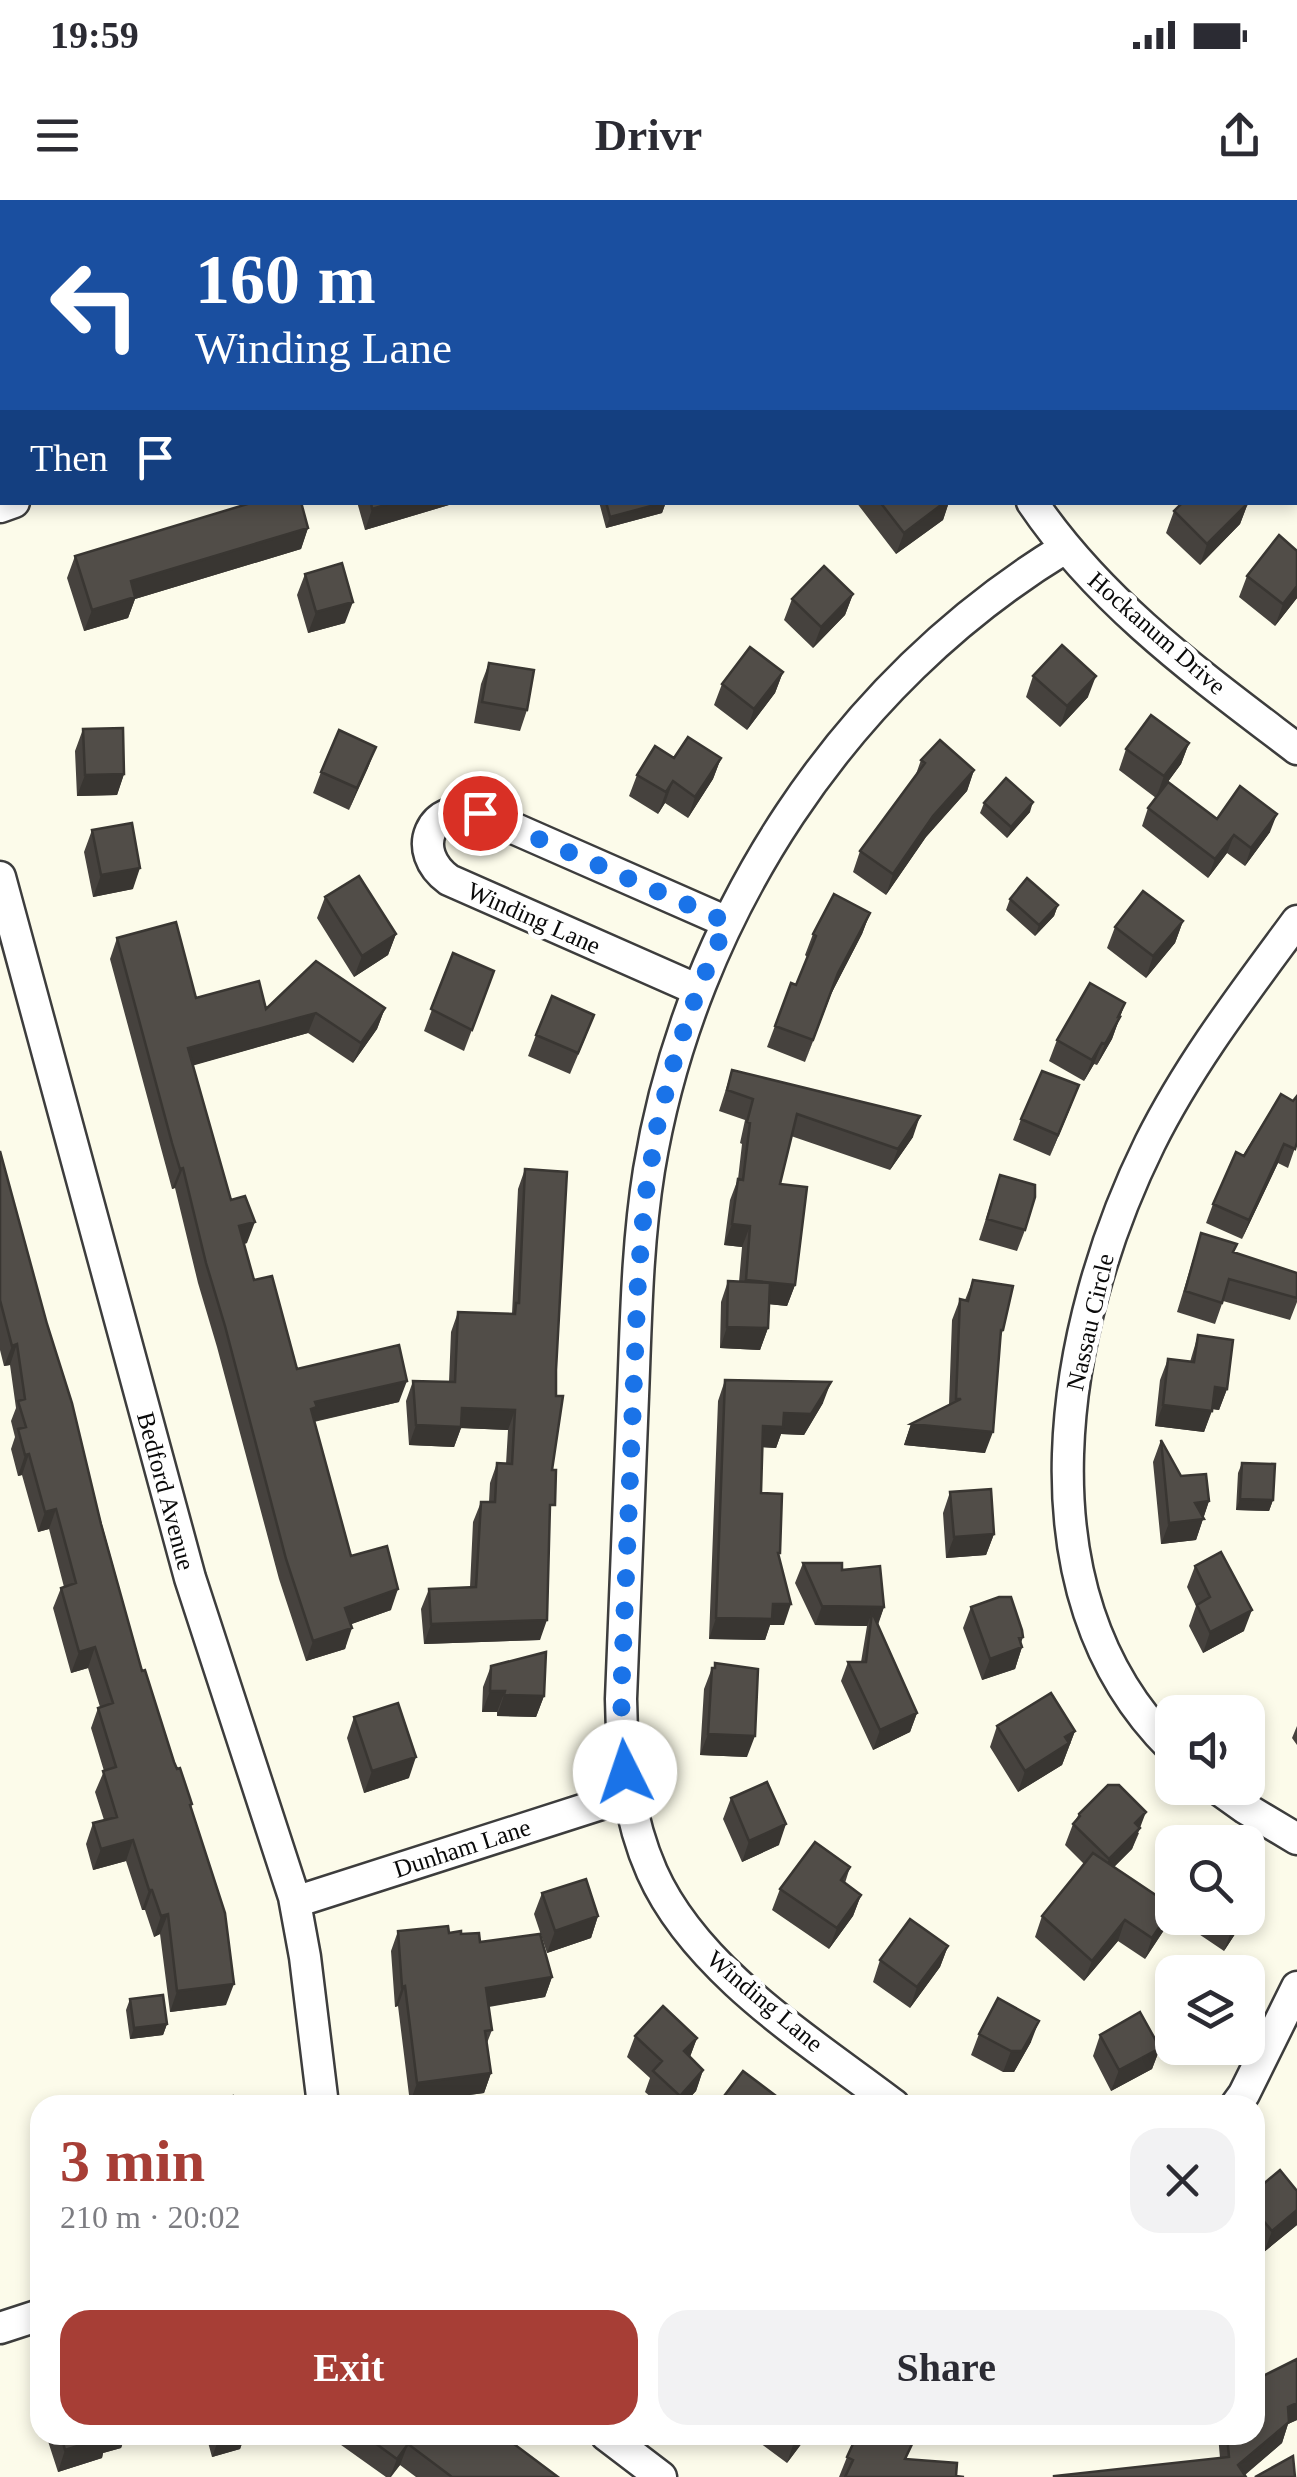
<!DOCTYPE html>
<meta charset="utf-8">
<style>
body{margin:0;font-family:Georgia,serif;background:#f2f2f3;color:#2b2b33;height:100vh;display:flex;flex-direction:column;font-size:38px;white-space:nowrap}
*{box-sizing:border-box;margin:0}
p{font-size:32px;color:#7c7c81}
.icon{flex:none;width:55px;height:55px;fill:none;stroke:currentColor;stroke-width:2;stroke-linecap:round;stroke-linejoin:round}
.map{position:relative;flex:1;overflow:hidden}
.sheet{position:absolute;left:30px;top:1895px;width:1235px;height:350px;display:flex;flex-direction:column;background:#fff;border-radius:30px;box-shadow:0 5px 15px #0003}
.sheet>*{flex:none}
.top-card{position:absolute;left:0px;top:0px;width:1298px;height:305px;box-shadow:0 5px 15px #0003;background:#1a4fa0;color:#fff;overflow:hidden}
.buttons{position:absolute;left:1155px;top:1495px;display:grid;gap:20px}
.buttons a{display:grid;place-items:center;width:110px;height:110px;border-radius:20px;background:#fff;box-shadow:0 5px 15px #0003;font-size:50px}
.pin{position:absolute;display:grid;place-items:center;width:85px;height:85px;color:#fff;margin:-42px;border:5px solid #fff;border-radius:50%;box-shadow:0 2px 10px #0007}
.me{position:absolute;width:110px;margin:-55px;rotate:356deg;stroke-linejoin:round;filter:drop-shadow(0 0 8px #0008)}
.turn{display:flex;align-items:center;gap:35px;height:210px;padding:0 30px;font-size:45px}
.turn .icon{width:130px;height:130px;stroke-width:2.5}
.turn b{display:block;font-size:70px;line-height:85px}
.then{display:flex;align-items:center;height:95px;padding:0 30px;background:#0003;gap:20px;font-size:38px}
.round{display:grid;place-items:center;flex:none;width:105px;height:105px;border-radius:30px;background:#f2f2f3}
.head{display:flex;align-items:center;justify-content:space-between;height:170px;padding:0 30px}
h1{font-size:60px;font-weight:600;line-height:75px;color:#a73e36}
.action{display:flex;gap:20px;margin-top:auto;padding:20px 30px}
.action a{flex:1;height:115px;border-radius:30px;background:#a73e36;color:#fff;font-size:40px;font-weight:600;line-height:115px;text-align:center}
.action a+a{background:#f2f2f3;color:#2b2b33}
.status{display:flex;justify-content:space-between;align-items:center;height:70px;padding:0 50px;background:#fff;direction:ltr}
.status svg{height:28px;fill:currentColor}
header{display:flex;justify-content:space-between;align-items:center;height:130px;padding:0 30px;background:#fff;font-size:45px;font-weight:600}
.map>svg:first-child{display:block}
.lines{fill:none;stroke-linecap:round;stroke-linejoin:round}
.minor-casing{stroke:#3d3d3d;stroke-width:35}
.minor{stroke:#fff;stroke-width:30}
.wall{fill:#46423e}
.shaded-wall{fill:#393632}
.building{fill:#514d48;stroke:#393632;stroke-width:2.5}
.route{stroke:#1a73e8;stroke-width:18;stroke-dasharray:0 32.4}
.labels{text-anchor:middle;dominant-baseline:central;stroke-width:10;stroke-linejoin:round;paint-order:stroke}
.street-label{font-size:25px;fill:#0a0a0a;stroke:#fff}
</style>
<div class="status"><b>19:59</b><svg viewBox="0 0 49 12"><path d="M0 12V9h3v3zM5 12V6h3v6zM10 12V3h3v9zM15 12V0h3v12zM26 1h20v11H26zM47 4h2v5h-2z"/></svg></div>
<header><svg class="icon" aria-label="menu" viewBox="0 0 24 24"><path d="M4 6h16M4 12h16M4 18h16"/></svg>Drivr<svg class="icon" aria-label="share" viewBox="0 0 24 24"><path d="M12 15V3M7 8l5-5 5 5M5 13v7h14v-7"/></svg></header>
<div class="map">
<svg width="1297" height="2277" viewBox="0 0 1297 2277">
<rect width="100%" height="100%" fill="#fcfbea"/>
<g class="lines">
<defs>
<path id="minor" d="M1061 2 1063 0
M1032 302C1101 404 1200 475 1297 549
M0 307 14 302
M0 677 190 1378 294 1697 305 1757 323 1905
M698 790 449 680C409 651 430 601 479 613L727 722
M1172 1548C1013 1391 1061 1123 1150 943 1190 863 1244 793 1297 721
M1217 1588 1245 1608 1297 1639
M295 1702 629 1595
M894 1905C810 1841 696 1771 652 1672 628 1618 622 1558 621 1499 625 1398 629 1297 633 1196 636 1121 637 1045 649 970 691 716 844 482 1065 348
M1236 1905 1244 1894 1297 1787
M0 2128 40 2115
M606 2235 661 2277"/>
</defs>
<use href="#minor" class="minor-casing"/>
<use href="#minor" class="minor"/>
</g>
<path class="wall" d="M497 0H559L560 2H497Z
M820 0H878L877 2H821Z
M357 302H459L365 330Z
M599 302H666L662 313 606 328Z
M856 302H949L943 320 896 354Z
M1248 303 1240 324 1200 365 1166 333 1174 311Z
M308 328 301 349 135 399 128 418 84 431 67 378 75 356Z
M305 374 345 423 308 433 297 395Z
M1247 376 1297 398 1275 426 1239 397Z
M853 394 845 415 813 448 784 420 792 399Z
M489 463 527 510 520 531 474 523 481 484Z
M783 472 775 493 747 530 714 505 722 484Z
M1033 476 1088 497 1060 527 1026 497Z
M83 529 124 574 117 595 77 596 75 551Z
M1189 543 1181 564 1156 598 1119 570 1126 549Z
M376 547 349 610 313 593 321 572Z
M674 558H721L713 579 688 618 665 603 658 614 629 596 637 575Z
M921 560 974 570 967 591 926 637 886 695 853 672 860 651 915 577Z
M984 603 1030 612 1007 638 980 613Z
M1148 608 1217 619 1270 632 1245 666 1227 653 1208 678 1142 626Z
M92 630 133 689 93 697 84 652Z
M325 697 396 734 388 755 354 777 317 718Z
M1010 699 1058 705 1054 716 1035 736 1006 710Z
M870 713 862 734 831 794 805 862 767 847 791 783 796 785 807 757 805 755 813 734Z
M1183 721 1175 743 1146 778 1107 748 1115 727Z
M117 738 196 798 266 809 385 808 377 829 353 863 308 833 193 865 231 1000 247 1043 244 1044 254 1080 297 1169 399 1202 314 1222 351 1356 391 1410 351 1424 345 1449 306 1461 279 1379 217 1147 198 1083 175 988 172 989 110 759Z
M453 753 494 771 464 851 424 831Z
M1125 803 1112 839 1097 865 1094 864 1084 881 1049 861 1057 840Z
M536 835 586 836 570 874 528 856Z
M732 870 913 937 890 970 791 936 780 984 795 1085 787 1106 769 1104 768 1128 760 1150 720 1148 721 1102 728 1081 739 1082 742 1047 724 1045 730 1000 738 979 742 944 740 943 745 920 719 911Z
M1281 894 1297 942 1288 968 1278 963 1242 1039 1206 1023 1213 1004Z
M1071 906 1050 956 1013 940 1021 919Z
M0 951 142 1471 174 1562 192 1604 191 1608 226 1805 170 1812 160 1734 154 1737 145 1710H142L126 1661 93 1670 86 1644 93 1623 104 1620 95 1592 104 1571 91 1528 98 1508 100 1507 88 1468 71 1473 53 1408 61 1388 64 1387 49 1329 38 1332 22 1275 18 1276 11 1249 15 1237 11 1221 16 1208 10 1165 4 1166 0 1150Z
M525 969 556 1170 550 1317 540 1440 424 1444 421 1409 429 1389 470 1387 473 1322 481 1302H489L490 1283 497 1263 506 1264 508 1230 461 1228 454 1247 409 1245 406 1201 413 1181 449 1182 451 1132 458 1112 512 1114 518 989Z
M1000 975 1025 1030 1017 1051 979 1040Z
M1201 1033 1234 1053 1297 1073V1102L1290 1120 1223 1101 1215 1124 1177 1112Z
M973 1080 1003 1130 1000 1139 985 1253 904 1245 911 1224 949 1205 952 1120 960 1099 965 1100Z
M1198 1135 1227 1189 1219 1210 1212 1209 1204 1232 1155 1226 1160 1180 1168 1159 1190 1162Z
M725 1180 823 1203 804 1235 781 1234 776 1248 763 1247 761 1293 779 1356 784 1425H770L765 1440 709 1439 718 1201Z
M1161 1240 1181 1276 1209 1301 1196 1340 1161 1344 1153 1262Z
M1242 1263 1273 1300 1269 1311 1236 1310 1238 1273Z
M950 1292 994 1334 986 1355 946 1358 943 1313Z
M803 1363 842 1370 884 1407 878 1425 917 1513 910 1532 873 1550 841 1481 848 1462H861L867 1426 815 1425 795 1383Z
M1195 1366 1244 1431 1203 1453 1189 1426 1196 1406 1187 1387Z
M971 1407 1021 1443 1022 1447 1015 1469 982 1480 963 1428Z
M715 1463 747 1557 700 1555 704 1489 712 1468H714Z
M491 1466 544 1496 536 1517 497 1516V1512H482L483 1487Z
M354 1517 409 1578 364 1593 347 1538Z
M997 1526 1075 1531 1062 1565 1018 1592 990 1547Z
M1297 1526V1545L1292 1538Z
M731 1598 779 1645 742 1662 723 1619Z
M1079 1614 1139 1633 1132 1649 1114 1667 1166 1727 1145 1759 1118 1741 1084 1781 1035 1737 1042 1716 1084 1664 1065 1645 1073 1624Z
M850 1667 845 1683 861 1695 853 1716 829 1749 772 1710 780 1689Z
M542 1693 598 1716 591 1738 547 1753 534 1714Z
M1175 1718H1240L1239 1728 1224 1751Z
M398 1731 449 1733 461 1734 552 1777 545 1797 489 1807 492 1830 487 1843 491 1873 484 1893 410 1903 398 1806 395 1807 391 1751Z
M948 1746 940 1767 910 1808 873 1782 880 1760Z
M130 1799 167 1824 163 1835 130 1839 126 1810Z
M979 1834 1031 1842 1014 1872H1003L971 1855Z
M1100 1835 1160 1848 1152 1869 1111 1891 1093 1856Z
M635 1836 697 1838 690 1857 703 1870 696 1891 683 1905H660L645 1892 650 1878 627 1857Z
M1255 1991 1297 2010V2025L1264 2052 1255 2041Z
M1297 2159V2220L1288 2224 1282 2243 1245 2275 1220 2258 1218 2235H1255Z
M46 2235H126L121 2248 103 2253 102 2258 58 2272Z
M206 2235H245L240 2249 212 2257Z
M327 2235H502L558 2277H416L400 2265 391 2277H386Z
M749 2235H808L787 2263Z
M847 2257 907 2259 956 2276 964 2277H839Z"/>
<path class="shaded-wall" d="M862 0H878L877 2H852Z
M395 302H459L365 330 372 309Z
M666 302 662 313 606 328 610 317Z
M945 302H949L943 320 896 354 904 333Z
M1248 303 1240 324 1200 365 1207 344Z
M308 328 301 349 135 399 128 418 84 431 92 410 131 381Z
M1297 386V398L1275 426 1283 404Z
M853 394 845 415 813 448 821 427Z
M353 402 345 423 308 433 316 412Z
M783 472 775 493 747 530 754 509Z
M1096 476 1088 497 1060 527 1067 506Z
M1189 543 1181 564 1156 598 1164 576Z
M376 547 368 568 349 610 357 588Z
M721 558 713 579 688 618 695 597Z
M974 570 967 591 926 637 886 695 893 674 933 616Z
M124 574 117 595 77 596 85 575Z
M673 581 665 603 658 614 666 592Z
M1033 602 1030 612 1007 638 1011 627Z
M1277 614 1270 632 1245 666 1251 648Z
M1234 635 1227 653 1208 678 1215 659Z
M140 668 133 689 93 697 101 675Z
M1058 705 1054 716 1035 736 1039 725Z
M870 713 862 734 831 794 805 862 838 773Z
M1183 721 1175 743 1146 778 1153 756Z
M396 734 388 755 354 777 362 756Z
M1125 803 1112 839 1097 865 1105 844Z
M385 808 377 829 353 863 361 843Z
M316 813 308 833 181 869 188 848Z
M1102 843 1094 864 1084 881 1092 860Z
M1079 885 1071 906 1050 956 1058 935Z
M920 916 913 937 890 970 898 949Z
M1284 944 1278 963 1242 1039 1249 1020Z
M183 968 175 988 172 989 180 969Z
M255 1022 247 1043 231 1047 239 1026Z
M732 1024 750 1026 742 1047 724 1045Z
M746 1080 795 1085 787 1106 738 1101Z
M727 1127 768 1128 760 1150 720 1148Z
M17 1144 10 1165 4 1166 12 1146Z
M407 1181 399 1202 311 1222V1209L315 1202Z
M831 1182 823 1203 804 1235 781 1234 776 1248 756 1247 763 1226Z
M1215 1187 1227 1189 1219 1210 1207 1208Z
M1163 1205 1212 1211 1204 1232 1155 1226Z
M462 1208 515 1210 508 1230 461 1228 454 1247 409 1245 416 1225Z
M911 1224 993 1232 985 1253 904 1245Z
M29 1254 22 1275 18 1276 25 1255Z
M1240 1299 1273 1300 1269 1311 1236 1310Z
M1209 1301 1196 1340 1161 1344 1169 1323 1195 1303Z
M56 1309 49 1329 38 1332 45 1312Z
M994 1334 986 1355 946 1358 954 1337Z
M398 1389 391 1410 338 1429 345 1408Z
M773 1404H791L784 1425H770L765 1440 709 1439 716 1418Z
M822 1406 884 1407 877 1426 872 1412 867 1426 815 1425Z
M1252 1410 1244 1431 1203 1453 1210 1432Z
M547 1420 540 1440 424 1444 431 1424Z
M352 1428 345 1449 306 1461 313 1441Z
M1023 1437 1019 1449 1022 1447 1015 1469 982 1480 990 1459Z
M95 1447 88 1468 71 1473 79 1452Z
M490 1491H505L497 1512H482Z
M504 1495 544 1496 536 1517 497 1516Z
M917 1513 910 1532 873 1550 880 1530Z
M1075 1531 1062 1565 1018 1592 1025 1571 1065 1537Z
M708 1534 755 1536 747 1557 700 1555Z
M416 1557 409 1578 364 1593 372 1571Z
M1146 1612 1132 1649 1101 1680 1109 1659 1135 1623Z
M786 1624 779 1645 742 1662 749 1641Z
M133 1640 126 1661 93 1670 101 1649Z
M149 1690H152L145 1710H142Z
M861 1695 853 1716 829 1749 837 1728Z
M1172 1708 1166 1727 1145 1759 1152 1738Z
M168 1714 160 1734 154 1737 161 1716Z
M598 1716 591 1738 547 1753 555 1731Z
M1240 1718H1243L1239 1728 1224 1751 1232 1729Z
M1125 1720 1118 1741 1084 1781 1092 1761Z
M948 1746 940 1767 910 1808 917 1787Z
M552 1777 545 1797 479 1808 486 1788Z
M234 1784 226 1805 170 1812 177 1791Z
M405 1786 398 1806 395 1807 402 1787Z
M1039 1821 1031 1842 1014 1872H1003L1011 1851Z
M167 1824 163 1835 130 1839 134 1828Z
M697 1838 689 1859 684 1851Z
M1160 1848 1152 1869 1111 1891 1119 1870Z
M703 1870 696 1891 683 1905H677L680 1896Z
M491 1873 484 1893 410 1903 417 1883Z
M1297 2010V2025L1264 2052 1272 2031Z
M1297 2203V2220L1288 2224 1282 2243 1242 2277 1238 2265 1288 2207Z
M107 2235H126L121 2248 103 2253 102 2258 58 2272 65 2250Z
M228 2235H245L240 2249 212 2257 219 2238Z
M800 2235H808L787 2263 794 2242Z
M408 2244 400 2265 390 2277 397 2259Z"/>
<path class="building" d="M167 0H194V2H157Z
M510 0H559L560 2H511Z
M620 0H667V2H620Z
M724 0H770V2H724Z
M834 0H862L852 2H834Z
M1193 0H1297V23L1295 25V2H1196Z
M254 302H301L308 328 131 381 135 397 92 410 75 356Z
M371 302H395L372 309Z
M606 302H666L610 317Z
M880 302H945L904 333Z
M1183 302H1248V303L1207 344 1174 311Z
M1279 335 1297 351V386L1283 404 1247 376Z
M342 363 353 402 316 412 305 374Z
M824 366 853 394 821 427 792 399Z
M1062 445 1096 476 1067 506 1033 476Z
M750 447 783 472 754 509 722 484Z
M489 463 534 470 527 510 482 502Z
M1151 515 1189 543 1164 576 1126 549Z
M123 528 124 574 85 575 83 529Z
M339 530 376 547 357 588 321 572Z
M688 537 721 558 695 597 673 581 666 592 637 575 655 546 674 558Z
M940 540 974 570 933 616 893 674 860 651 925 563 921 560Z
M1006 578 1033 602 1011 627 984 603Z
M1168 582 1217 619 1240 586 1277 614 1251 648 1234 635 1215 659 1148 608Z
M132 623 140 668 101 675 92 630Z
M359 676 396 734 362 756 325 697Z
M1027 678 1058 705 1039 725 1010 699Z
M1143 691 1183 721 1153 756 1115 727Z
M834 694 870 713 838 773 813 840 775 826 791 783 796 785 816 736 813 734Z
M176 722 196 798 259 781 266 809 316 761 385 808 361 843 316 813 188 848 231 1000 245 996 255 1022 239 1026 254 1080 272 1076 297 1169 399 1145 407 1181 315 1202 317 1207 311 1209 351 1356 387 1346 398 1389 345 1408 352 1428 313 1441 286 1359 225 1126 206 1063 183 968 180 969 172 943 117 738Z
M453 753 494 771 472 830 431 809Z
M1090 783 1125 803 1118 817H1120L1105 844 1102 843 1092 860 1057 840Z
M552 796 594 815 578 853 536 835Z
M732 870 920 916 898 949 797 914 780 984 807 987 795 1085 746 1080 750 1026 732 1024 738 979 743 980 750 923 747 922 753 899 727 890Z
M1042 871 1079 885 1058 935 1021 919Z
M1281 894 1293 901 1297 896V942L1295 949 1284 944 1249 1020 1213 1004 1236 952 1244 956Z
M0 951 47 1124 72 1203 101 1324 142 1471 145 1470 174 1562 177 1569 180 1568 192 1604 190 1605 225 1713 234 1784 177 1791 168 1714 161 1716 152 1690H149L133 1640 101 1649 93 1623 117 1617 103 1571 116 1567 98 1508 113 1503 95 1447 79 1452 61 1388 76 1383 56 1309 45 1312 29 1254 25 1255 18 1229 26 1227 18 1201 25 1199 17 1144 12 1146 0 1100Z
M525 969 567 972 556 1170V1196H563L552 1270H556L555 1305H550L547 1420 431 1424 429 1389 476 1387 481 1302H495L497 1263 512 1264 515 1210 462 1208 461 1227 416 1225 413 1181 455 1182 458 1112 515 1114 516 1103H519Z
M1000 975 1035 985V997L1025 1030 987 1019Z
M1201 1033 1237 1044 1233 1052 1297 1073V1098L1229 1079 1222 1103 1185 1091Z
M973 1080 1013 1086 1003 1130H1001L993 1232 911 1224 961 1199H956L960 1099 968 1101Z
M728 1081 770 1083 768 1128 727 1127Z
M1198 1135 1233 1140 1227 1189 1215 1187 1212 1211 1163 1205 1168 1159 1194 1162Z
M725 1180 831 1182 811 1214 784 1213 783 1227 763 1226 761 1293 782 1294 780 1353H778L791 1404H773L772 1419 716 1418Z
M1161 1240 1181 1276 1206 1274 1209 1301 1195 1303 1204 1319 1169 1323Z
M1242 1263 1275 1264 1273 1300 1240 1299Z
M991 1289 994 1334 954 1337 950 1292Z
M1221 1352 1252 1410 1210 1432 1197 1405 1210 1397 1195 1366Z
M803 1363H842V1370L880 1366 884 1407 822 1406Z
M999 1397H1011L1022 1430 1023 1437 1019 1438 1022 1447 990 1459 971 1407Z
M872 1412 917 1513 880 1530 848 1462H866Z
M546 1452 544 1496 504 1495 505 1491H490L491 1466Z
M715 1463 758 1469 755 1536 708 1534 712 1468H715Z
M1051 1493 1075 1531 1065 1537 1069 1543 1025 1571 997 1526Z
M398 1503 416 1557 372 1571 354 1517Z
M767 1582 786 1624 749 1641 731 1598Z
M1108 1585H1119L1146 1612 1135 1623 1140 1628 1109 1659 1073 1624 1080 1616 1079 1614Z
M815 1642 850 1667 841 1680 861 1695 837 1728 780 1689Z
M1093 1653 1172 1706V1708L1152 1738 1125 1720 1092 1761 1042 1716Z
M586 1679 598 1716 555 1731 542 1693Z
M1214 1718H1240L1232 1729Z
M910 1719 948 1746 917 1787 880 1760Z
M448 1726 449 1733 461 1731V1734L479 1733 480 1742 540 1734 552 1777 486 1788 492 1830 485 1831 491 1873 417 1883 405 1786 402 1787 398 1731Z
M163 1795 167 1824 134 1828 130 1799Z
M998 1798 1039 1821 1022 1851H1011L979 1834Z
M663 1806 697 1838 684 1851 703 1870 680 1896 653 1871 662 1861 635 1836Z
M1140 1812 1160 1848 1119 1870 1100 1835Z
M743 1871 788 1905H720L718 1904Z
M233 1896 236 1905H205Z
M1280 1970 1297 1991V2010L1272 2031 1255 2011V1991Z
M1297 2159V2203L1288 2207 1289 2222 1238 2265 1246 2277H1054V2276L1229 2257 1227 2235H1255V2180Z
M61 2235H109V2236L65 2250Z
M364 2235H502L558 2277H452L408 2244 397 2259Z
M785 2235H800L794 2242Z
M857 2235H900L913 2242 905 2259 957 2263 956 2276 964 2277H845L853 2260 847 2257Z
M1293 2256 1295 2277H1255Z"/>
<g class="lines">
<path class="route" d="M480 613 727 722 698 790 677 850 658 922 645 998 638 1080 621 1499 625 1572"/>
</g>
<g class="labels">
<g class="street-label">
<text transform="translate(1157 433) rotate(41)">Hockanum Drive</text>
<text transform="translate(534 718) rotate(24)">Winding Lane</text>
<text transform="translate(1090 1122) rotate(-77)">Nassau Circle</text>
<text transform="translate(166 1291) rotate(75)">Bedford Avenue</text>
<text transform="translate(462 1648) rotate(-18)">Dunham Lane</text>
<text transform="translate(765 1801) rotate(40)">Winding Lane</text>
</g>
</g>
</svg>
<div class="buttons">
<a><svg class="icon" aria-label="sound" viewBox="0 0 24 24"><path d="M4 9h4l5-4v14l-5-4H4zM17 9q2 3 0 6"/></svg></a>
<a><svg class="icon" aria-label="search" viewBox="0 0 24 24"><circle cx="10" cy="10" r="6"/><path d="M15 15l6 6"/></svg></a>
<a><svg class="icon" aria-label="layers" viewBox="0 0 24 24"><path d="M12 4l9 5-9 5-9-5zM3 14l9 5 9-5"/></svg></a>
</div>
<div class="pin" style="left:480px;top:613px;background:#d93025"><svg class="icon" aria-label="arrive" viewBox="0 0 24 24"><path d="M6 21V4h12l-3 4 3 4H6"/></svg></div>
<svg class="me" style="left:625px;top:1572px" viewBox="-20 -20 40 40"><circle r="19" fill="#fff"/><path d="M0-13L10 11 0 6-10 11z" fill="#1a73e8"/></svg>
<div class="top-card">
<div class="turn"><svg class="icon" aria-label="left" viewBox="0 0 24 24"><path d="M17 20v-9H6M10 6l-5 5 5 5"/></svg><div><b>160 m</b>Winding Lane</div></div>
<div class="then">Then<svg class="icon" aria-label="arrive" viewBox="0 0 24 24"><path d="M6 21V4h12l-3 4 3 4H6"/></svg></div>
</div>
<section class="sheet">
<div class="head"><div><h1>3 min</h1><p>210 m · 20:02</p></div><a class="round"><svg class="icon" aria-label="close" viewBox="0 0 24 24"><path d="M6 6l12 12M18 6L6 18"/></svg></a></div>
<div class="action"><a>Exit</a><a>Share</a></div>
</section>
</div>
